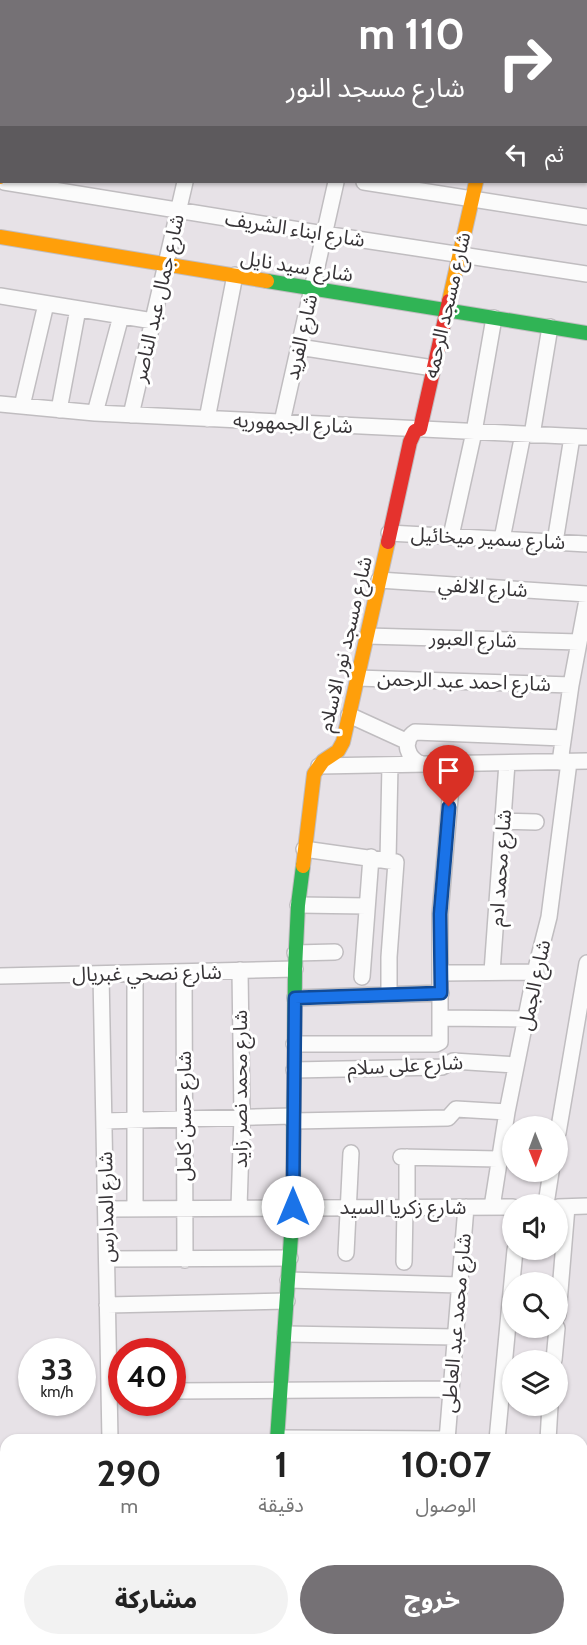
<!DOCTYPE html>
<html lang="ar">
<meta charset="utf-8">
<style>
body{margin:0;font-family:Cabin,"Noto Sans Arabic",sans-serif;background:#f2f2f2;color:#222;direction:rtl;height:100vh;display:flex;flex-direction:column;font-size:22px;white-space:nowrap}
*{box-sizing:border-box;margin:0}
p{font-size:20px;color:#767676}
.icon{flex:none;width:33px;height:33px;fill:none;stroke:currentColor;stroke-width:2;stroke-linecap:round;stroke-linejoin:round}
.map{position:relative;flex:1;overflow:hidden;direction:ltr}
.panel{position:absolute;left:0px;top:1434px;width:588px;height:212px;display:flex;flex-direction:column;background:#fff;border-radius:18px 18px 0 0;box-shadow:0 2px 4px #0004;direction:rtl}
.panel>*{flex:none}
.banner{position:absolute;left:0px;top:0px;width:588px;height:183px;box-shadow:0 2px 4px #0004;direction:rtl;background:#757175;color:#fff;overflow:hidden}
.needle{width:39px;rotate:179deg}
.buttons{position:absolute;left:502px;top:1116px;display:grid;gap:12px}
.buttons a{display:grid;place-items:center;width:66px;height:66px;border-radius:50%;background:#fff;box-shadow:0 2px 4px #0004;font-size:30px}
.speed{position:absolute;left:18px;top:1338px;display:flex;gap:12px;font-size:30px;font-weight:700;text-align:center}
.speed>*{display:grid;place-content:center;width:78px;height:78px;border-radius:50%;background:#fff;box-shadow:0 2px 4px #0004;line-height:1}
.speed small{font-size:15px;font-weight:400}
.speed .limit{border:9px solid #d22;background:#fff;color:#111}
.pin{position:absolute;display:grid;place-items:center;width:51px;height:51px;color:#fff;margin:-62px -26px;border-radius:50% 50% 50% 0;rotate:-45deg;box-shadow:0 0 6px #0007}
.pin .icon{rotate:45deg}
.me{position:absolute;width:66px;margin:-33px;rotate:0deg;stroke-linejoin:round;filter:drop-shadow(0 0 4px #0008)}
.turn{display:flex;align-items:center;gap:21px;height:126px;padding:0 24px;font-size:27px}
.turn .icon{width:78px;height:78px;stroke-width:2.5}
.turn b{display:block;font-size:42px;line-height:51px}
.then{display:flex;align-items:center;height:57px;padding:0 24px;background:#0003;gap:12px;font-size:22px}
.eta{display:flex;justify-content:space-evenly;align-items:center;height:102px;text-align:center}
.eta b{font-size:36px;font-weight:800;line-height:42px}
.action{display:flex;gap:12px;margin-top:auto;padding:12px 24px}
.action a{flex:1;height:69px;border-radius:36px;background:#757175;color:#fff;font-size:24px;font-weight:800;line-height:69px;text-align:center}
.action a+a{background:#f2f2f2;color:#222}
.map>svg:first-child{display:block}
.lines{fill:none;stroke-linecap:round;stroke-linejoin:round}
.street-casing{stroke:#c0bdc0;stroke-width:18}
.fast-casing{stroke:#c0bdc0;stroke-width:16}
.slow-casing{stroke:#c0bdc0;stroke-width:16}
.jam-casing{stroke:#c0bdc0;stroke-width:16}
.street{stroke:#fbfbfb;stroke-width:15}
.fast{stroke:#30b455;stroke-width:14}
.slow{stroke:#ff9f0a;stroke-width:14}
.jam{stroke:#e5322d;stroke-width:14}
.route-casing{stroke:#114b97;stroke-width:15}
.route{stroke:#1a73e8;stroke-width:10}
.labels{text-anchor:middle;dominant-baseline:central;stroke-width:6;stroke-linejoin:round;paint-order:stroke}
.street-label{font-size:20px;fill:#373437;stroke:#fff}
</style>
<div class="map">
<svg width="587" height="1645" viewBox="0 0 587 1645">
<rect width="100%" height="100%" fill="#e7e2e7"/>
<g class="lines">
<defs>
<path id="street" d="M344 0 354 2
M226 2 227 0
M377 2V0
M517 2 518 0
M586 40H587
M586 100H587
M586 159H587
M4 182 324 234 587 274
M364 182 587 217
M0 296 153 321
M299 347 433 368
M0 404 95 413 587 437
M22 406 46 304
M59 410 78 309
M95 413 121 316
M131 415 185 182
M207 419 235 275
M282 422 336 182
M532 435 550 327
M389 533 587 544
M451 536 474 432 494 318
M502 539 523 434
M555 542 572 437
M379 580 587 594
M367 636 579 642
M357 678 571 685
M349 715 408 742
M560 762 571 685 587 600
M421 764C408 759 401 741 415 732L563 738
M319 766 587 761
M503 821 536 822
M304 849 396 862 389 957V995
M388 860 390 765
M298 905 367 906
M295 953 335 952
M184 972 185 1260
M492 972 507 763
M135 973V1208
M440 973 535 972
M101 974 110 1440
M0 976 295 969
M362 977 371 857
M295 998 441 993
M441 1018 526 1019
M294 1044H436L440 1042V914L453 764
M294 1070 442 1067 453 1061 516 1065
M104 1121 293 1116
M293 1121 448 1118 456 1109 507 1112
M558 1133 587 963
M401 1157 498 1159
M407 1157V1207
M546 1204 551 1172
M239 1207 242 1117 240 970
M492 1207 507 1112 535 972 549 917 569 762
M558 1207 587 1206
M106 1209 513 1207
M346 1253 351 1153
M107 1259 290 1258
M404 1262 405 1207
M288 1280 459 1285
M107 1305 287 1301
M558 1315 567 1207
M285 1334 455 1337
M554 1360 557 1328
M172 1391 451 1389
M278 1438 447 1439
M447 1440 466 1207
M497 1440 515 1250
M548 1440 550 1406
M582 1566 587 1501
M114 1640V1645
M161 1640 240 1644
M518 1640 587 1644
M426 1645V1640
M481 1645V1640"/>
<path id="fast" d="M267 281 587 333
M277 1440 293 1207 295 969 298 905 303 866"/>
<path id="slow" d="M42 0V2
M0 177 2 170
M0 237 267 281
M449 301 476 182
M303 866 314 774 323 761 338 751 343 742 388 542"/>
<path id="jam" d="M0 12 2 5
M388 542 410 442 415 431 420 429 449 301"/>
</defs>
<use href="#street" class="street-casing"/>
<use href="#fast" class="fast-casing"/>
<use href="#slow" class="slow-casing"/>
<use href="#jam" class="jam-casing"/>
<use href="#street" class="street"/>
<use href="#fast" class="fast"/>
<use href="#slow" class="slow"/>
<use href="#jam" class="jam"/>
</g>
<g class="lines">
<defs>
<path id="route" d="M293 1207 295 998 441 993 440 914 449 807"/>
</defs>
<use href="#route" class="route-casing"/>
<use href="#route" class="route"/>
</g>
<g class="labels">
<g class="street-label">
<text transform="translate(295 229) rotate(9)">شارع ابناء الشريف</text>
<text transform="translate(297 266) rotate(9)">شارع سيد نايل</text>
<text transform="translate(158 298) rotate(-77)">شارع جمال عبد الناصر</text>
<text transform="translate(447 305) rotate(-77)">شارع مسجد الرحمه</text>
<text transform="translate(301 337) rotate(-77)">شارع الفريد</text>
<text transform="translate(293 423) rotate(3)">شارع الجمهوريه</text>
<text transform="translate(488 538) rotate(3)">شارع سمير ميخائيل</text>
<text transform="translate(483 587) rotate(4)">شارع الالفي</text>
<text transform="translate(473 639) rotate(2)">شارع العبور</text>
<text transform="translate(345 644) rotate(-77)">شارع مسجد نور الاسلام</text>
<text transform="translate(464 681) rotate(2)">شارع احمد عبد الرحمن</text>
<text transform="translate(500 868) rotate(-86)">شارع محمد ادم</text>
<text transform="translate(147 973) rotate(-1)">شارع نصحي غبريال</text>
<text transform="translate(534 985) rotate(-78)">شارع الجمل</text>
<text transform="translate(405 1065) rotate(-3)">شارع على سلام</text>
<text transform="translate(240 1089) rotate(-90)">شارع محمد نصر زايد</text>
<text transform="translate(184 1116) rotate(-90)">شارع حسن كامل</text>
<text transform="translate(106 1207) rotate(-91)">شارع المدارس</text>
<text x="403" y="1207">شارع زكريا السيد</text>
<text transform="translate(456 1323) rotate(-85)">شارع محمد عبد العاطى</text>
</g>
</g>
</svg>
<div class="buttons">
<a><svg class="needle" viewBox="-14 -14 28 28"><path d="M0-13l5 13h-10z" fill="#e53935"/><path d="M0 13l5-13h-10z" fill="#767676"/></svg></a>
<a><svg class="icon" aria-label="sound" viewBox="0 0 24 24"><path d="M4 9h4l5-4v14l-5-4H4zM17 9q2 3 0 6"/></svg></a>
<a><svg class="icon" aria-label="search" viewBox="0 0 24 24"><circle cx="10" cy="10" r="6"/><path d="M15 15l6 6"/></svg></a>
<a><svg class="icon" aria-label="layers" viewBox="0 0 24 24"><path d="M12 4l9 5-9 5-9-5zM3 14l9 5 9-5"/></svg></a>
</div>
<div class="speed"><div>33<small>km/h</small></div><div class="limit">40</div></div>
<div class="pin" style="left:449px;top:807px;background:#d93025"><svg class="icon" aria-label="arrive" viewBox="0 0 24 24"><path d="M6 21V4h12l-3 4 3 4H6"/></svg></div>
<svg class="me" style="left:293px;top:1207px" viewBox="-20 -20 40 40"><circle r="19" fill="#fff"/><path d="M0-13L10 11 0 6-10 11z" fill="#1a73e8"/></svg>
<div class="banner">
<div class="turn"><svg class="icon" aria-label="right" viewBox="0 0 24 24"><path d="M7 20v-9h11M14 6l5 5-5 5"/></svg><div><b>110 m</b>شارع مسجد النور</div></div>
<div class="then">ثم<svg class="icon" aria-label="left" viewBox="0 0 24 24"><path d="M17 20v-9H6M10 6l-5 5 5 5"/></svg></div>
</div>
<section class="panel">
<div class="eta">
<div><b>10:07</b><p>الوصول</p></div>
<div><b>1</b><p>دقيقة</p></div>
<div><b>290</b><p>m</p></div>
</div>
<div class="action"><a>خروج</a><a>مشاركة</a></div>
</section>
</div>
